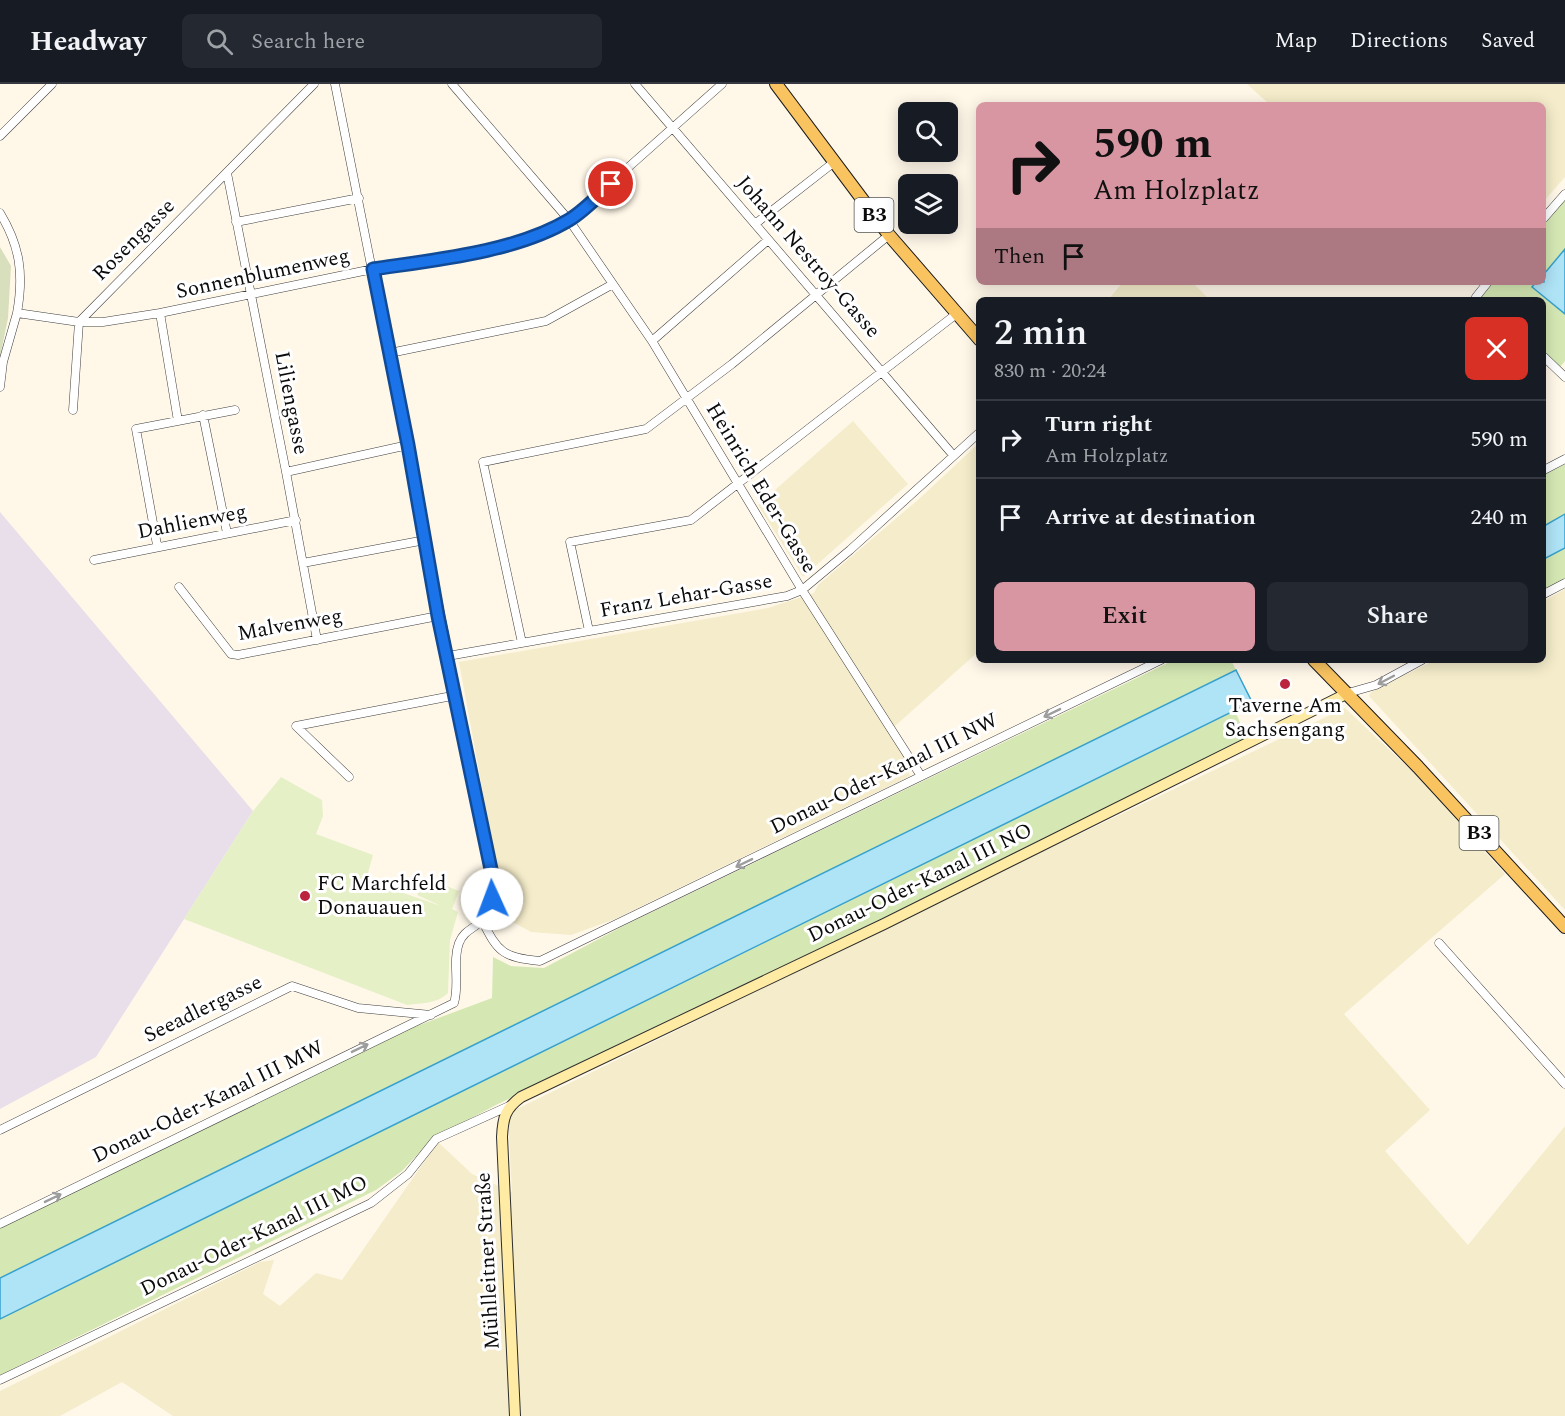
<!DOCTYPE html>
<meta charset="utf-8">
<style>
body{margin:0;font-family:Spectral,serif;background:#242831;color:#f1f3f6;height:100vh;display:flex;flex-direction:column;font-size:22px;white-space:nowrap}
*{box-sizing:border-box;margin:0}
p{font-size:20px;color:#9ea1a6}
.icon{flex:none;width:33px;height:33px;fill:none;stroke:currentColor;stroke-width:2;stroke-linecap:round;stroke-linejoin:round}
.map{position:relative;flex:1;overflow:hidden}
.details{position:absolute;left:976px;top:213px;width:570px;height:366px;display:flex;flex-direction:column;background:#171b24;border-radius:9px;box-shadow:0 3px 15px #0003}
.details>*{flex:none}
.hud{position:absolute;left:976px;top:18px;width:570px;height:183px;border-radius:9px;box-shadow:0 3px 15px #0003;background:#d896a2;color:#111;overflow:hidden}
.controls{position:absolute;left:898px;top:18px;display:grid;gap:12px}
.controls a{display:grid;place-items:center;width:60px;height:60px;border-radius:9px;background:#171b24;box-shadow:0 3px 15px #0003;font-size:30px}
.pin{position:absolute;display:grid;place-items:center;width:51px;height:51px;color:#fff;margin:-26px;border:3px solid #fff;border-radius:50%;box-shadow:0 2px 6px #0007}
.me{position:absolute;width:66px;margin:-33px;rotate:358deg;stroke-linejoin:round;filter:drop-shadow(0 0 4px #0008)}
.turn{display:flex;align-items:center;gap:21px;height:126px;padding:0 18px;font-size:27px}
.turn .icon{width:78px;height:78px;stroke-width:2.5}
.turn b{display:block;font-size:42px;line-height:51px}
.then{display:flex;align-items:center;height:57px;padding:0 18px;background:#0003;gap:12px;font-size:22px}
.round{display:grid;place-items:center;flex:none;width:63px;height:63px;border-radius:9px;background:#242831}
.head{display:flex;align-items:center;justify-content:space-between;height:102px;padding:0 18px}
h1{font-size:36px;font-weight:600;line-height:45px}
.cta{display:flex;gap:12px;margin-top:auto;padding:12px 18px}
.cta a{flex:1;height:69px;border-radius:9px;background:#d896a2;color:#111;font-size:24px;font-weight:600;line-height:69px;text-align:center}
.cta a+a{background:#242831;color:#f1f3f6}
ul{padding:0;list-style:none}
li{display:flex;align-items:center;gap:18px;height:78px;padding:0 18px;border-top:2px solid #363941}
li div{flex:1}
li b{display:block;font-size:22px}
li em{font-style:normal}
header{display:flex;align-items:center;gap:36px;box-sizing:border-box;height:84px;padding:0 30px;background:#171b24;border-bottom:2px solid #363941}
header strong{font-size:28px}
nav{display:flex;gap:33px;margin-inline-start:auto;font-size:21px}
.search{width:420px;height:54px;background:#242831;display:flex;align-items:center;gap:15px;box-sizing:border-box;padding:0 21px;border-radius:9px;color:#9ea1a6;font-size:22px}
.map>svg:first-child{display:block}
.industrial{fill:#e8dfea}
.farmland{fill:#f4ecca}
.green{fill:#d5e8b4}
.cemetery{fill:#d8dfbc}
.pitch{fill:#e6f0c6}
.water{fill:#afe3f6;stroke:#36a1cd;stroke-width:1.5}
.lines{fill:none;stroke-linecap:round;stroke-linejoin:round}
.street-casing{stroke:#3e3e3e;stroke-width:9}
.secondary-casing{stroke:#2d2d2d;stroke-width:12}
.primary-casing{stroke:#1c1c1c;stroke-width:14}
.street{stroke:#fff;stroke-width:8}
.secondary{stroke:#ffeba4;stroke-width:10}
.primary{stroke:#f9c360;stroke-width:12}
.oneway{stroke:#9d9d9d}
.route-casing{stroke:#114b97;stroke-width:15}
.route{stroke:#1a73e8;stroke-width:10}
.poi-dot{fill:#ba243c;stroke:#fff;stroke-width:2}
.labels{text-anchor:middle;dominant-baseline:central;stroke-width:6;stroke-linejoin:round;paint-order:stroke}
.shield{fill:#fff;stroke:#545454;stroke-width:1.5}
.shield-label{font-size:20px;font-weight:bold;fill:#0b0b0b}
.street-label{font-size:21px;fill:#0b0b0b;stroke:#fff}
.poi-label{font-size:21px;fill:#0b0b0b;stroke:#fff}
</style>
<header>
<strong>Headway</strong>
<div class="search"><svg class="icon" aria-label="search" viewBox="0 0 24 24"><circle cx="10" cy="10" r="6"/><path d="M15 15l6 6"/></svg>Search here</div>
<nav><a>Map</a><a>Directions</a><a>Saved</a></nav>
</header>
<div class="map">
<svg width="1565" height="1332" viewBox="0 0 1565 1332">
<rect width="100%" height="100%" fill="#fff8e9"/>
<path class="industrial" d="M0 428 253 727 96 973 0 1025Z"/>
<path class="farmland" d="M1247 0H1565V93L1544 117V21H1270Z
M1123 198H1192L1210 216H1108Z
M853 337 908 400 803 493 758 421Z
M979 359V567L895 642 910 692 615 835 571 851 531 848 511 837 505 829 459 578 768 524 814 509 818 501 919 415Z
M1565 505V826L1369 612 1371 608 1435 576H1544V517Z
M1345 624 1416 691 1505 790 1344 930 1430 1026 1385 1067 1468 1161 1565 1042V1332H173L122 1298 60 1332H0V1307L260 1178 274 1176 263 1210 280 1222 316 1189 342 1196 438 1058 472 1090 512 1108 508 1037 515 1026 995 790Z"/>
<path class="green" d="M1565 115V165L1544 190V140Z
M1493 198H1536L1533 202 1565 230V277L1560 283 1544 268V216H1486L1481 212Z
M1565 380V430L1544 442V391Z
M1565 464V494L1544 506V475Z
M1174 576H1231L1236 586 0 1194V1143L390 952 492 914 493 873 511 882 544 884 627 840Z
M1235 627 1248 657 496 1021 432 1055 402 1087 376 1106 0 1291V1235Z"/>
<path class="cemetery" d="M0 163 11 182 8 234 0 273Z"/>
<path class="pitch" d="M281 693 322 716 323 732 316 750 373 771 366 796 441 822 417 811 424 793 459 807 452 825 458 828 450 856 448 909C437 920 422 919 407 921L184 835 253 727Z"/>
<path class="water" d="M1565 165V230L1532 203 1536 198H1544V190Z
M1565 430V464L1544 475V442Z
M1236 586 1252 618 0 1235V1194Z"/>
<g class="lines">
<defs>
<path id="street" d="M452 0 569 136 652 257 802 506 921 692
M635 0 953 371
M0 52 52 0
M227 89 286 388 317 556
M0 129C20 162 24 190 17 229
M1544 134 1565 110
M236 138 359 114
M755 140 833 79
M1479 216 1476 213 1488 198
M160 229 373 185 450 174 519 157 569 136 722 0
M652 257 768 156
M390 269 546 237 613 200
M1544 273 1565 293
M0 303 3 278 17 229 79 238 314 0
M73 326 79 238H103L160 229 178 337
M203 331 227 449
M1544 386 1565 375
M286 388 408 361
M157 461 136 345 235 326
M94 476 296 436
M303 479 425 456
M179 503 231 570 238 571 438 532
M1544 510 1565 499
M589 547 570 458 691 436 955 231
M522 559 483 378 646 345 732 280 889 151
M448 572 787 512 802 506 850 466 980 348
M1348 609 1376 601 1422 576
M349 693 296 642 457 611
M482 836C498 869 503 873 540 877L1161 576
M1439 859 1565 1000
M0 1046 292 902 358 924 431 931
M0 1140 454 919C460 900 452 877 459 859 464 846 474 845 482 836 492 823 492 806 492 790L335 0
M0 1296 371 1119 408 1090 436 1055 509 1022"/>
<path id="secondary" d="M515 1332 502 1053C503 1033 505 1025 521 1013L884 840 1348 609"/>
<path id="primary" d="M776 0 889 151 980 256
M1314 576 1418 683 1565 843"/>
</defs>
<use href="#street" class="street-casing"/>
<use href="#secondary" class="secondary-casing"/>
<use href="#primary" class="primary-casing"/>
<use href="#street" class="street"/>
<use href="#secondary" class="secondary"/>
<use href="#primary" class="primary"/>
</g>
<defs><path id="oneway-shaft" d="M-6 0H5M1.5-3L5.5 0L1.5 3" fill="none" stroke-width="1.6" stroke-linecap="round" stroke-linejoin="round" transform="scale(1.5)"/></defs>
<g class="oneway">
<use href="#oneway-shaft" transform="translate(1386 596) rotate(152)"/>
<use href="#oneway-shaft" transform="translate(1052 629) rotate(154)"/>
<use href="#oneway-shaft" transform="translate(744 779) rotate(154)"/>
<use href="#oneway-shaft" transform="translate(360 964) rotate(-26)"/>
<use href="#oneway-shaft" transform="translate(53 1114) rotate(-26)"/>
</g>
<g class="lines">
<defs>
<path id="route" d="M492 815V790L438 532 408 361 373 185C434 176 516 168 569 136 584 127 598 112 611 100"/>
</defs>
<use href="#route" class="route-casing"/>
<use href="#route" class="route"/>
</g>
<g class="poi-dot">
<circle cx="1285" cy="600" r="6"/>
<circle cx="305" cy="812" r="6"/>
</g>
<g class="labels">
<g class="shield">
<rect x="854.5" y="114" width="39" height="34" rx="4.5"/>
<rect x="1459.5" y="732" width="39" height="34" rx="4.5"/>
</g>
<g class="shield-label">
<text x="874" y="131">B3</text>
<text x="1479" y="749">B3</text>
</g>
<g class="street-label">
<text transform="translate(134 156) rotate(-45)">Rosengasse</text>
<text transform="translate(808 173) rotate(49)">Johann Nestroy-Gasse</text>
<text transform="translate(263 190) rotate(-12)">Sonnenblumenweg</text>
<text transform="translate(291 319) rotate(79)">Liliengasse</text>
<text transform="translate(761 404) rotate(59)">Heinrich Eder-Gasse</text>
<text transform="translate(192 438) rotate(-11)">Dahlienweg</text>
<text transform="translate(686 512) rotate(-10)">Franz Lehar-Gasse</text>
<text transform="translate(290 541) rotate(-10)">Malvenweg</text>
<text transform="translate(884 690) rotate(-26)">Donau-Oder-Kanal III NW</text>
<text transform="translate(920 799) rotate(-26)">Donau-Oder-Kanal III NO</text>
<text transform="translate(203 925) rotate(-26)">Seeadlergasse</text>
<text transform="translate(208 1018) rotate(-26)">Donau-Oder-Kanal III MW</text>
<text transform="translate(254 1152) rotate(-26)">Donau-Oder-Kanal III MO</text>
<text transform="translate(488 1177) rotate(-93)">Mühlleitner Straße</text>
</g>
<g class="poi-label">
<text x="1285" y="622">Taverne Am<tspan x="1285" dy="24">Sachsengang</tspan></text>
<text x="317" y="800" text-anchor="start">FC Marchfeld<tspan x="317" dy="24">Donauauen</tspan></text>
</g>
</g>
</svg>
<div class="controls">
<a><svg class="icon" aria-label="search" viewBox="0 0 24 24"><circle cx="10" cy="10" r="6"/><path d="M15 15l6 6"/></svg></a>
<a><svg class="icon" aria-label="layers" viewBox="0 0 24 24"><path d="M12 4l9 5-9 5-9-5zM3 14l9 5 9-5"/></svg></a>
</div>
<div class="pin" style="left:611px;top:100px;background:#d93025"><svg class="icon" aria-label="arrive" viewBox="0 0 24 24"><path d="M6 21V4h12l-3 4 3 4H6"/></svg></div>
<svg class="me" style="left:492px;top:815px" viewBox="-20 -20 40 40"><circle r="19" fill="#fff"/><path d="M0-13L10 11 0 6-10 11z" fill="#1a73e8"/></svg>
<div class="hud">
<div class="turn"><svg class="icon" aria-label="right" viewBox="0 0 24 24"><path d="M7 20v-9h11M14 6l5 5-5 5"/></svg><div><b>590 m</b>Am Holzplatz</div></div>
<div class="then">Then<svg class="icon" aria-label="arrive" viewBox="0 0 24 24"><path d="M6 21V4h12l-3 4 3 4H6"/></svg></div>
</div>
<section class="details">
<div class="head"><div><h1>2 min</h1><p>830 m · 20:24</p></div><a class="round" style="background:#d93025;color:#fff"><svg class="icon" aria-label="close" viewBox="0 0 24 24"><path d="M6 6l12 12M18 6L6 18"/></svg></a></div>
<ul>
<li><svg class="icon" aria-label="right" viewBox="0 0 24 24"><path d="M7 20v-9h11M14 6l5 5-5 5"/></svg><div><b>Turn right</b><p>Am Holzplatz</p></div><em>590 m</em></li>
<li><svg class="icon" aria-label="arrive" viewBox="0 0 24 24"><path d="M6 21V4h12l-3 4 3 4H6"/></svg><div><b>Arrive at destination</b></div><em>240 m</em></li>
</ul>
<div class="cta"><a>Exit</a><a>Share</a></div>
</section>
</div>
